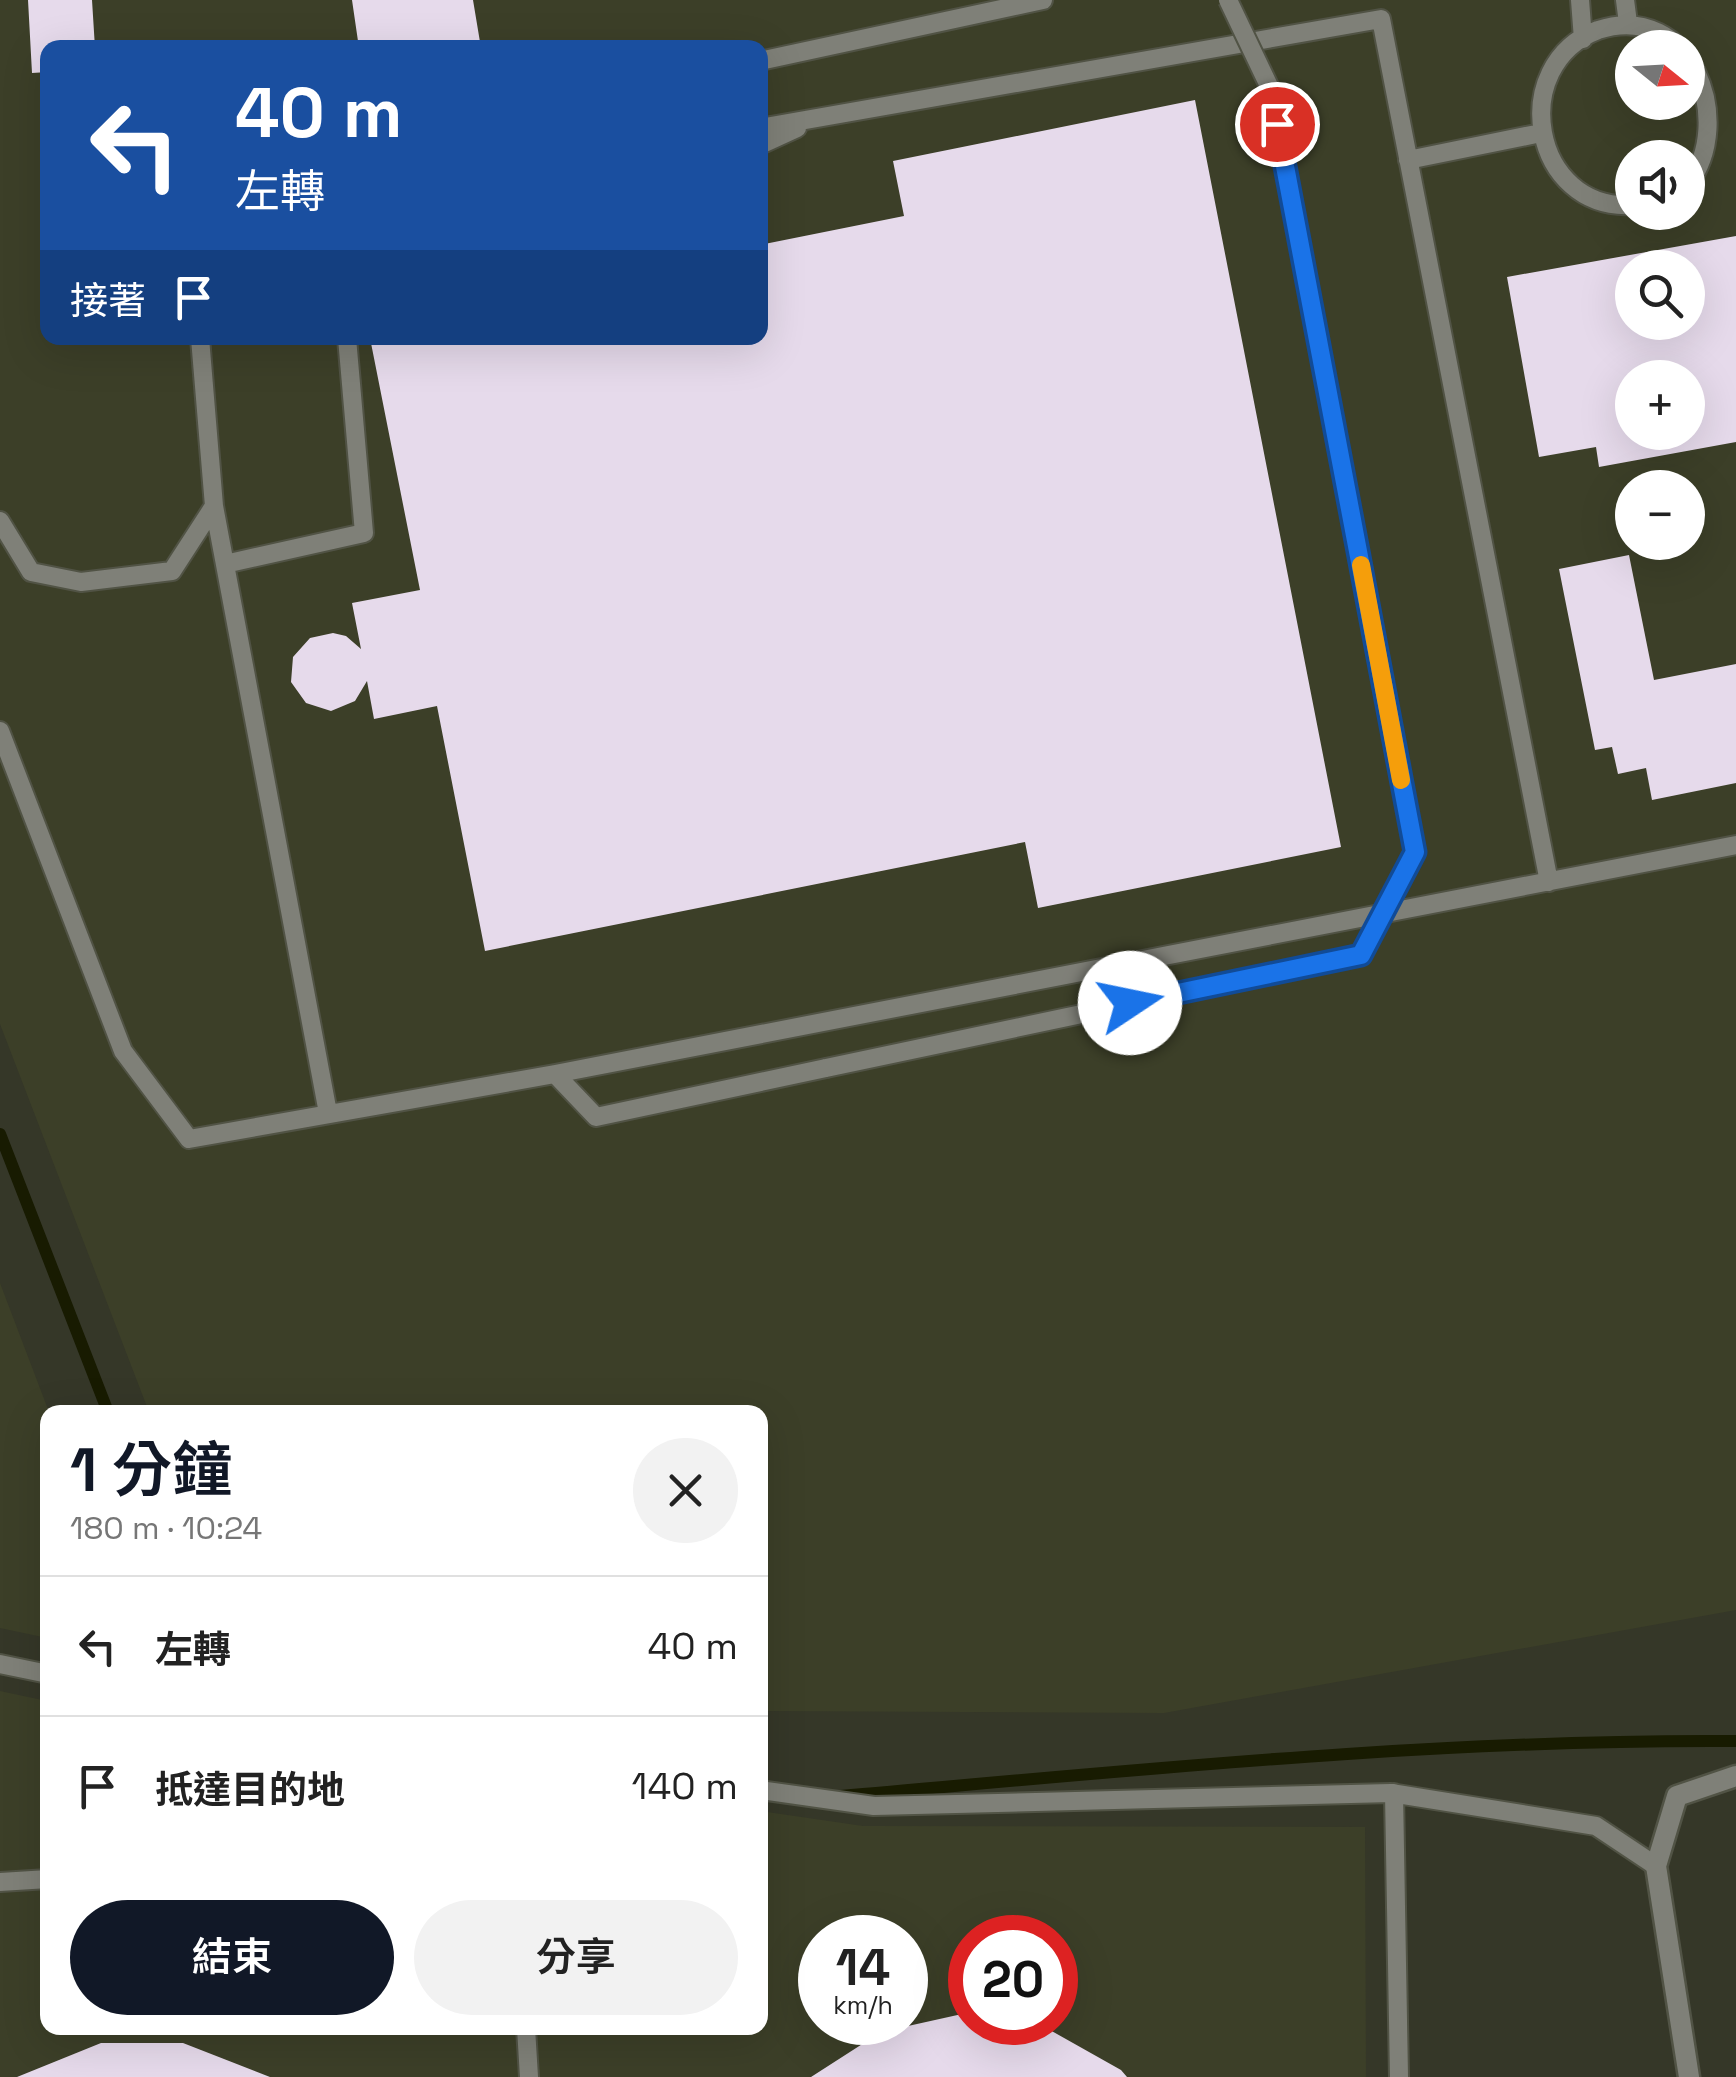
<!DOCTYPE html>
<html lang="zh-TW">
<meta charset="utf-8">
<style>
body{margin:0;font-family:"Space Grotesk","Noto Sans TC",sans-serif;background:#f2f2f2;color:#222;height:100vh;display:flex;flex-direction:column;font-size:38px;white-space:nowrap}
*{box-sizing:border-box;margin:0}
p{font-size:32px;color:#767676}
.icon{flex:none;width:55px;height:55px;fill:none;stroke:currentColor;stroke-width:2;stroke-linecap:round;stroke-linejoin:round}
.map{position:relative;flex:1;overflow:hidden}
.details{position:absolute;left:40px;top:1405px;width:728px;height:630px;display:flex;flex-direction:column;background:#fff;border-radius:20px;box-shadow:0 10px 40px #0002}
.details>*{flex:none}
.top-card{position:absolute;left:40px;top:40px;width:728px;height:305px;border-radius:20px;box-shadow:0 10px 40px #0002;background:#1a4fa0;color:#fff;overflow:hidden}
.needle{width:65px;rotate:108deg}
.tools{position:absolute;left:1615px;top:30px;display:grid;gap:20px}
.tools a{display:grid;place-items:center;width:90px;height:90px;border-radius:50%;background:#fff;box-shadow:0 10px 40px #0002;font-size:50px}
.speed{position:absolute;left:798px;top:1915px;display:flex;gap:20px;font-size:50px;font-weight:700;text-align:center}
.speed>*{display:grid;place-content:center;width:130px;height:130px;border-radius:50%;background:#fff;box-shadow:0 10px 40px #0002;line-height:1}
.speed small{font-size:25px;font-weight:400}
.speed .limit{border:15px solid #d22;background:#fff;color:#111}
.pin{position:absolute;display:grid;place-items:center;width:85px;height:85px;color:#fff;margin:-42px;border:5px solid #fff;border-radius:50%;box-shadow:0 2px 10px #0007}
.me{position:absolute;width:110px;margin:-55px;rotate:79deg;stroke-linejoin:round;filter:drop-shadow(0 0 8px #0008)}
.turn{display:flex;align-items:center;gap:35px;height:210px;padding:0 30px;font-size:45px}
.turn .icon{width:130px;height:130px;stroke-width:2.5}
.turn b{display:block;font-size:70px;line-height:85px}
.then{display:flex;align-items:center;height:95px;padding:0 30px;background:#0003;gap:20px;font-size:38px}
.round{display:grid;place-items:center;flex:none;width:105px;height:105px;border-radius:52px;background:#f2f2f2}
.headline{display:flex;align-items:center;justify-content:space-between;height:170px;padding:0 30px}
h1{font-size:60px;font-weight:600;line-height:75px;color:#111827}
.button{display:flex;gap:20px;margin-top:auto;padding:20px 30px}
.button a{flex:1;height:115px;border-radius:60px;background:#111827;color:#fff;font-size:40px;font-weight:600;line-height:115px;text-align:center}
.button a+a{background:#f2f2f2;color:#222}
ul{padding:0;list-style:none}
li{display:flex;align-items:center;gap:30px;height:140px;padding:0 30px;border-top:2px solid #e0e0e0}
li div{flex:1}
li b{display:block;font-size:38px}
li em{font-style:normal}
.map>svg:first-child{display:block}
.built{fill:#3c3f28;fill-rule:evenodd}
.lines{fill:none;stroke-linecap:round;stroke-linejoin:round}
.stream{stroke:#181b01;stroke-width:12}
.building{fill:#e6daeb;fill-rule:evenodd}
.lane-casing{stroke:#515345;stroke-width:22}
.street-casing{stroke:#515345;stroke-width:25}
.lane{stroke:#7f8078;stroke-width:18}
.street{stroke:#7f8078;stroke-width:20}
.lane-bridge-casing{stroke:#515345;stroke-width:22;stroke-linecap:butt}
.lane-bridge{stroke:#7f8078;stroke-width:18}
.route-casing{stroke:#114b97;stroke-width:25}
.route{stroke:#1a73e8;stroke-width:18}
.slow{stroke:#f59e0b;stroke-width:18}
</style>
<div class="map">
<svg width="1736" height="2077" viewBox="0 0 1736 2077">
<rect width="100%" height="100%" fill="#353728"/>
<path class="built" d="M0 0H1736V1610L1164 1713 760 1711V1412H149L0 1024ZM48 48H760V338H48ZM1632 48H1688V102H1632ZM1632 158H1688V212H1632ZM1632 268H1688V322H1632ZM1632 378H1688V432H1632ZM1632 488H1688V542H1632Z
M0 1283 49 1412 47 1638 0 1628Z
M0 1691 47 1701 48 2028H760V1811L863 1826 1365 1827 1366 2077H0ZM820 1938H905V2022H820ZM970 1938H1055V2022H970Z"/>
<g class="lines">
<path class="stream" d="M0 1134 108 1412
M841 1796C1139 1770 1436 1739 1736 1741"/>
</g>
<path class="building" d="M28 0H92L95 48H48V72L32 73Z
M352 0H473L481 48H359Z
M1195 100 1341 847 1038 908 1025 842 485 951 437 706 374 719 367 681 355 701 331 711 306 703 291 682 293 657 310 638 333 633 346 636 361 649 352 603 420 590 370 338H760V245L904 216 893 161Z
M1736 236V442L1599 467 1596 447 1539 457 1507 277ZM1632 268H1688V322H1632ZM1632 378H1688V432H1632Z
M1629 555 1654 680 1736 664V783L1652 800 1646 768 1618 774 1612 747 1595 750 1559 569Z
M962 2014 970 2015V2022L1041 2025 1121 2070 1127 2077H811L881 2032Z
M101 2043H183L270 2077H17Z"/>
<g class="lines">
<defs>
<path id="lane" d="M1580 0 1583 39
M1625 0 1628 23
M760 61 1043 0
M760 128 1381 19 1549 882
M760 145 797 128
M1408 160 1541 133
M1632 205C1532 211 1506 65 1598 30 1692 0 1736 122 1688 184
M214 506 328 1113
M0 521 31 572 81 582 172 571 214 506 200 338
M225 564 364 533 347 338
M0 731 123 1051 189 1139 555 1074 1736 845
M555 1074 596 1117 826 1068
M0 1664 48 1674
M760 1790 874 1806 1391 1793 1596 1826 1656 1866
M1394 1793 1399 2077
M0 1882 48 1879
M526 2028 529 2077"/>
<path id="street" d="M1689 2077 1656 1866 1677 1796 1736 1776"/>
</defs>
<use href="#lane" class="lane-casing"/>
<use href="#street" class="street-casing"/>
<use href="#lane" class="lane"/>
<use href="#street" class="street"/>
<defs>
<path id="lane-bridge" d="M826 1068 1361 955 1415 852 1269 86 1228 0"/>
</defs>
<use href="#lane-bridge" class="lane-bridge-casing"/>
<use href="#lane-bridge" class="lane-bridge"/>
</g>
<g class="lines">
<defs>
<path id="route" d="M1130 1003 1361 955 1415 852 1277 124"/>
</defs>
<use href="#route" class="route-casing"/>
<use href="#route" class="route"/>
<path class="slow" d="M1361 565 1401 780"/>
</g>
</svg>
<div class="tools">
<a><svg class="needle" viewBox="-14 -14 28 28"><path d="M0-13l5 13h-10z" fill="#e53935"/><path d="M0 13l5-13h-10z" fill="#767676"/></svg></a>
<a><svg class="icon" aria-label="sound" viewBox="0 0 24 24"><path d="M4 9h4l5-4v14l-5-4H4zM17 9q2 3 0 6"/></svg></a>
<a><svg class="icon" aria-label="search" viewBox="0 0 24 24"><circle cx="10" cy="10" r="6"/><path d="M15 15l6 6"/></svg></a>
<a>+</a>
<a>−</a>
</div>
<div class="speed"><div>14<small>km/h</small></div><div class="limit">20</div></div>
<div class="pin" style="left:1277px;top:124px;background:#d93025"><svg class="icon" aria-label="arrive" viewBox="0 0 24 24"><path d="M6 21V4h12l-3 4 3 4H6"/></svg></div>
<svg class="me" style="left:1130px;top:1003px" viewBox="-20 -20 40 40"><circle r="19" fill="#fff"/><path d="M0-13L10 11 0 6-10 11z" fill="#1a73e8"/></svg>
<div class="top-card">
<div class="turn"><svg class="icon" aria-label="left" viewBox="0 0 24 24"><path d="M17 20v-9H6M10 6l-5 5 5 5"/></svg><div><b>40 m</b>左轉</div></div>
<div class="then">接著<svg class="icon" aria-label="arrive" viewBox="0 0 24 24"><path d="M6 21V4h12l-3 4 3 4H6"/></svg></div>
</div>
<section class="details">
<div class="headline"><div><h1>1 分鐘</h1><p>180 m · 10:24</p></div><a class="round"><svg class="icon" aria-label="close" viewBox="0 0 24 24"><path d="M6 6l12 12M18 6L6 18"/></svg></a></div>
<ul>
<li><svg class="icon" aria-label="left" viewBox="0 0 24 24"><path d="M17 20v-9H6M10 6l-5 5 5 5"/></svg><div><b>左轉</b></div><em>40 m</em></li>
<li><svg class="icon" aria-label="arrive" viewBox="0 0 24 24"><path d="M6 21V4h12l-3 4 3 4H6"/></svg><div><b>抵達目的地</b></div><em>140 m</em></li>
</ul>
<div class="button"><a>結束</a><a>分享</a></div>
</section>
</div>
